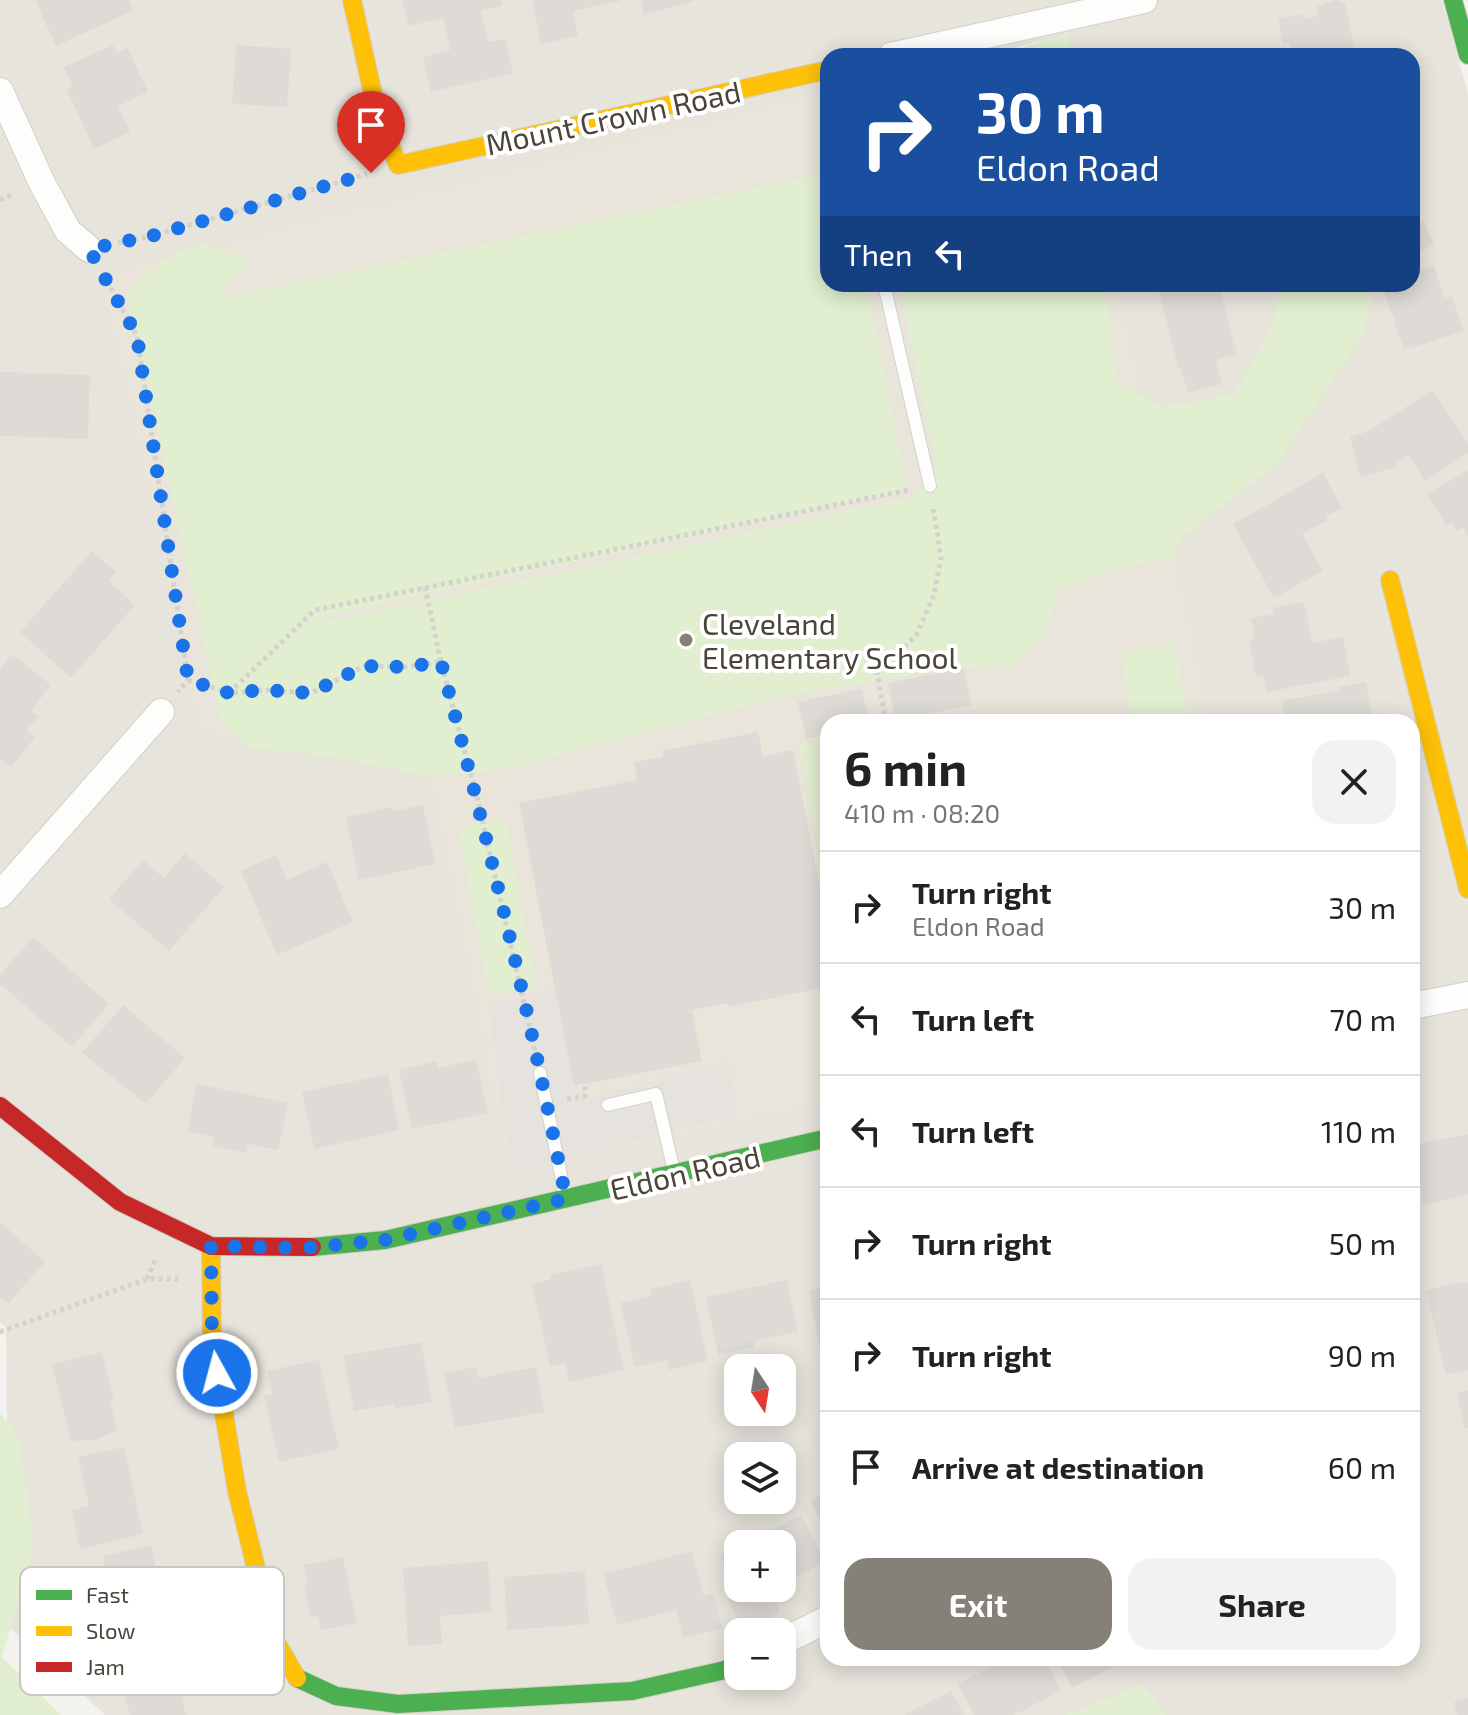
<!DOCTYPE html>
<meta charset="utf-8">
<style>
body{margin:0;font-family:"Exo 2",sans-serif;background:#f2f2f2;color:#222;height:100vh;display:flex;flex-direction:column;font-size:30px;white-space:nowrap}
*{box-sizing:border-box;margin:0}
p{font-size:26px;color:#767676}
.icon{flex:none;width:44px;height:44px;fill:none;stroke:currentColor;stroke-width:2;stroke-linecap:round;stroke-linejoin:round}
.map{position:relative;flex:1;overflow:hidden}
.drawer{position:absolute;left:820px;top:714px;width:600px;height:952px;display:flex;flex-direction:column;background:#fff;border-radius:24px;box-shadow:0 4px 20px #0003}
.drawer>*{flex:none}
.hud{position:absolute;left:820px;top:48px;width:600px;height:244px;border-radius:24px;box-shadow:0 4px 20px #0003;background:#1a4fa0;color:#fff;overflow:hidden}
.needle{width:52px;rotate:168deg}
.fabs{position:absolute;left:724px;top:1354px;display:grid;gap:16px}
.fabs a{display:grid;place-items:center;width:72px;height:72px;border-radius:16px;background:#fff;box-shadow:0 4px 20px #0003;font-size:40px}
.pin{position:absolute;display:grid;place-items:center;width:68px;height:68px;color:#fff;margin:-82px -34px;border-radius:50% 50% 50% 0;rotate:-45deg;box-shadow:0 0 8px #0007}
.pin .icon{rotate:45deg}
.me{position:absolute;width:88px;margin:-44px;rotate:353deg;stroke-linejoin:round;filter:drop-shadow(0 0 6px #0008)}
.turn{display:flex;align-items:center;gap:28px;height:168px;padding:0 24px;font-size:36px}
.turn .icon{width:104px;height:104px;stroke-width:2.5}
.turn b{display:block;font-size:56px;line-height:68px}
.then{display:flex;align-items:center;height:76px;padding:0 24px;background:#0003;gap:16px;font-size:30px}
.round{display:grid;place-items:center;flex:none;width:84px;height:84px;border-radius:24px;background:#f2f2f2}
.head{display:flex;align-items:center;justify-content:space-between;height:136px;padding:0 24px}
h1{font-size:48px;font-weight:700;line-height:60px}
.cta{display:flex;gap:16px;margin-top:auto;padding:16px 24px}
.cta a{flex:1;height:92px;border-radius:24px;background:#868178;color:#fff;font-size:32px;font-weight:700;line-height:92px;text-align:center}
.cta a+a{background:#f2f2f2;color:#222}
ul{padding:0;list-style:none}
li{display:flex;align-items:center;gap:24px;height:112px;padding:0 24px;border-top:2px solid #e0e0e0}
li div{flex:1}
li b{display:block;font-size:30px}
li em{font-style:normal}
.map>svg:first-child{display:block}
.residential{fill:#e7e4dc;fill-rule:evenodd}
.education{fill:#eae5da}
.green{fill:#e1eecf}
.parking{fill:#e6e3df}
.building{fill:#dedbd6}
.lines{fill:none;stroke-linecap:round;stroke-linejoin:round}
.lane-casing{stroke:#d2d0cb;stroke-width:14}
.street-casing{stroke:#d2d0cb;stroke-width:28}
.fast-casing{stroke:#d3cfc5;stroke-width:20}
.slow-casing{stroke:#d3cfc5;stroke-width:20}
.jam-casing{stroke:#d3cfc5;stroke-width:20}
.path{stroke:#d3d2cc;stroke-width:5;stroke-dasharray:4 4;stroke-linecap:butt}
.lane{stroke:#fdfdfc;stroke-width:12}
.street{stroke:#fdfdfc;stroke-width:26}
.fast{stroke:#4caf50;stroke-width:18}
.slow{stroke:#ffc107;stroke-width:18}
.jam{stroke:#c62828;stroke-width:18}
.route{stroke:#1a73e8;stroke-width:14;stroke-dasharray:0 25.2}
.poi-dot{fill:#868178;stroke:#fff;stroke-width:3}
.labels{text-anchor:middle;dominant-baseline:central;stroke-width:8;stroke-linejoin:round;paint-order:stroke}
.street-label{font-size:30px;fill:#4b4439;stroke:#fff}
.poi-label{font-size:30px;fill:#4b4439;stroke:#fff;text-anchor:start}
.key{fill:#fff;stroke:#c9c7c4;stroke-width:2}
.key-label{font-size:22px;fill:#4b4439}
</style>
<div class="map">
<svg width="1468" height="1715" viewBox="0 0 1468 1715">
<rect width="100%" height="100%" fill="#f4f2ee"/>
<path class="residential" d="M0 0H1442L1468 94V1715H105L9 1627 6 1327 0 1322ZM1061 36 1066 56H1412V284H1115L1208 722H1412V1658H828V1099L511 1171 426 743 103 276 828 94V56H981ZM738 1368H782V1412H738ZM738 1456H782V1500H738ZM738 1544H782V1588H738ZM738 1632H782V1676H738Z"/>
<path class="education" d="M828 94V284H1115L1208 722H828V1099L511 1171 426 744 201 733 102 276Z"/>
<path class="green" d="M1068 33 1072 56H999Z
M828 173V284H866L908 491 318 617 328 621 909 498 937 470 899 284H1104L1117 382 1164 407 1233 395 1271 330 1283 284H1372V295L1362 336 1276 465 1180 538 1173 558 1114 569 1059 590 1044 636 1012 666 964 668 798 693 502 770 433 777 321 755 253 749 222 725 127 292 162 261 203 243 250 260 223 288 225 297Z
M1174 643 1189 718 1168 722H1134L1120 654Z
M828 739V880H825L799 745Z
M506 818 536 986 489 995 458 827Z
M0 1413 18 1435 34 1546 2 1657 61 1715H0Z
M1142 1684 1167 1715H1067Z"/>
<path class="parking" d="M555 989 583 1099 728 1061 738 1114 511 1171 489 1006Z"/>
<path class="building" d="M35 0H129L134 10 56 46Z
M402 0H501L503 6 481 10 488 42 505 39 513 73 431 92 423 57 450 50 443 18 408 26Z
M532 0H619L620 1 573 11 578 36 541 44Z
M641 0H694V1L644 15Z
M1337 0 1345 3 1356 56H1293L1290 42 1283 44 1278 19 1302 14 1304 19 1318 16 1316 7Z
M113 45 117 53 128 48 148 92 118 106 130 132 94 149 67 90 73 86 64 67Z
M236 45 291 49 287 107 232 104Z
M1412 218 1415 225 1424 221 1434 245 1412 254Z
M1434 265 1445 298 1452 296 1464 331 1404 350 1382 284H1412V273Z
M1186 284H1219L1237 354 1216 360 1222 384 1188 393 1181 368H1178L1159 293Z
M0 372 90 375 88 439 0 436Z
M1432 390 1468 444V453L1425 481 1408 455 1395 464 1397 467 1360 477 1350 437 1369 431Z
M1468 470V536L1463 527 1457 531 1452 523 1447 527 1427 494Z
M1323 473 1342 508 1326 516 1328 520 1302 534 1323 571 1274 598 1233 524Z
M92 551 116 572 109 581 135 605 71 678 20 632Z
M1304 602 1312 643 1343 637 1350 676 1266 692 1263 675 1256 677 1249 641 1255 639 1251 618 1274 614 1273 608Z
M12 654 51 685 31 711 38 717 27 730 35 737 11 767 0 759V670Z
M964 668 972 705 895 720 888 683Z
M1366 682 1373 721 1280 722 1284 716 1282 701 1339 690 1338 687Z
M862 689 869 722H828V734L806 739 798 702Z
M758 732 763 756 793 750 820 888 828 886V987L728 1007V1003L692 1010 702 1061 574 1086 519 803 637 780 634 762 663 757 662 751Z
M423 805 435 864 359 880 346 817 392 807 393 811Z
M185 853 224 887 169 951 109 899 143 860 164 878Z
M276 855 287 880 327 862 353 922 277 955 241 871Z
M33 937 109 1004 72 1047 0 984V975Z
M123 1005 185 1058 146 1104 82 1053Z
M476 1059 488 1113 412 1129 399 1070 437 1061 438 1068Z
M388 1074 399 1130 314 1149 302 1092Z
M197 1084 288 1103 278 1150 248 1144 246 1153 213 1146 215 1137 187 1132Z
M1468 1134V1195L1423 1205 1412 1145Z
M0 1222 45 1262 8 1304 0 1297Z
M601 1264 624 1370 569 1382 565 1363 550 1367 532 1284 551 1279 550 1275Z
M690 1280 708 1361 669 1370 667 1360 635 1367 620 1303 652 1296 650 1289Z
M787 1280 798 1332 753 1341 754 1347 718 1355 706 1297Z
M1461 1282 1462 1284 1468 1282V1370L1446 1375 1426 1290Z
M828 1287V1348L820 1349 809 1291Z
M421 1342 432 1402 394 1409V1404L354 1411 343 1356Z
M102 1352 114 1400 110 1401 117 1430 95 1440 71 1441 52 1364Z
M319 1360 339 1449 279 1462 264 1396 272 1394 267 1371Z
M476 1367 479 1378 536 1367 544 1412 455 1428 444 1373Z
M1468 1390V1428H1464L1457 1392Z
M124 1447 143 1534 80 1549 72 1510 89 1506 78 1457Z
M828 1491V1533L810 1501Z
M801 1515 825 1562 782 1585V1544H745Z
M151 1545 171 1629 122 1641 103 1556Z
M738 1548V1588H775L769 1591 780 1612 744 1631 727 1597 739 1591 721 1556Z
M692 1551 704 1596 713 1594 722 1628 683 1638 676 1610 617 1625 603 1574Z
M343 1557 357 1623 321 1630 318 1616 310 1617 304 1584 308 1583 304 1565Z
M488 1561 492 1612 440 1616 442 1644 408 1646 403 1568Z
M585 1571 589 1624 507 1630 504 1577Z
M168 1642 186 1715H130L115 1655Z
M1010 1658H1044L1061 1691 1014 1715H974L958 1684Z
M1057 1658H1129L1072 1688Z
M951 1691 964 1715H904Z
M1468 1698V1715H1457L1454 1702Z"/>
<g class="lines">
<defs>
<path id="lane" d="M884 284 930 486
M540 1073 565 1195
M608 1105 656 1094 674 1171"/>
<path id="street" d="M891 56 1144 0
M0 91 42 183 68 231 89 249
M0 895 161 712
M1412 1006 1468 995
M782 1642 828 1619"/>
<path id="fast" d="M1453 0 1468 55
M312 1247 385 1240 828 1138
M297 1678 336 1696 398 1704 632 1691 725 1670 738 1664"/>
<path id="slow" d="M352 0 377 112 398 165 828 70
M1390 580 1468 889
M211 1246 212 1343 237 1491 273 1637 297 1678"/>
<path id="jam" d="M0 1106 120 1202 211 1246 312 1247"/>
</defs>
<use href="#lane" class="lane-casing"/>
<use href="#street" class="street-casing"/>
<use href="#fast" class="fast-casing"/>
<use href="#slow" class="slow-casing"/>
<use href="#jam" class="jam-casing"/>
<path class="path" d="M0 200 14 194
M118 243 151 236 367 174
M103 274 137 336 188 680 178 692
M425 587 441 662 478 801 535 1052
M188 680 229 693 264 690 311 693 364 666 405 667 441 662
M229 693 315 610 909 490
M886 722 877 672 916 636 934 595 941 558 933 506
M567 1099 585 1096V1084
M147 1279 156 1258
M0 1332 147 1279H178"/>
<use href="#lane" class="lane"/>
<use href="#street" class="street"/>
<use href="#fast" class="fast"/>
<use href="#slow" class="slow"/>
<use href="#jam" class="jam"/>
</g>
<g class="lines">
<path class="route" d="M217 1373 212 1343 211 1246 304 1248 385 1240 566 1199C531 1019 488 840 441 662L405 667 364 666 311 693 264 690 229 693 188 680 137 336 89 249 151 236 371 173"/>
</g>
<circle class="poi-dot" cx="686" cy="640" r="8"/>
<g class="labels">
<g class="street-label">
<text transform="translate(613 117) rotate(-12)">Mount Crown Road</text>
<text transform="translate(685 1172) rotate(-13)">Eldon Road</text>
</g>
<g class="poi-label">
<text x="702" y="623">Cleveland<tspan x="702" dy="34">Elementary School</tspan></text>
</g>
</g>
<rect x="20" y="1567" width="264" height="128" rx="12" class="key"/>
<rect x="36" y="1590" width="36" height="10" fill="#4caf50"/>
<rect x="36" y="1626" width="36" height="10" fill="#ffc107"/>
<rect x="36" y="1662" width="36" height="10" fill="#c62828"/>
<g class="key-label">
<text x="86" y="1603">Fast</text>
<text x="86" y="1639">Slow</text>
<text x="86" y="1675">Jam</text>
</g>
</svg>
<div class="fabs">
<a><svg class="needle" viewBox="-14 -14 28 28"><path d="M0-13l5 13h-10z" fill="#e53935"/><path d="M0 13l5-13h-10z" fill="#767676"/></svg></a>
<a><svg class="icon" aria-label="layers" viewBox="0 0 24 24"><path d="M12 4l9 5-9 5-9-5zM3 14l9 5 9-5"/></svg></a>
<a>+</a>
<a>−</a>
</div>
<div class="pin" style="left:371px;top:173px;background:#d93025"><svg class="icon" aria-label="arrive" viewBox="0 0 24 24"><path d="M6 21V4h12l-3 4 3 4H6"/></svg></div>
<svg class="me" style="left:217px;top:1373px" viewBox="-20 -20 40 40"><circle r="17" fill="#1a73e8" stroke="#fff" stroke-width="3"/><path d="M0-11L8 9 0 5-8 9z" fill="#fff"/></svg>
<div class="hud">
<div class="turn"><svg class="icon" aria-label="right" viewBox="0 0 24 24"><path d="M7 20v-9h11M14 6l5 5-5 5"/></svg><div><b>30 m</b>Eldon Road</div></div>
<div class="then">Then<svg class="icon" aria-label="left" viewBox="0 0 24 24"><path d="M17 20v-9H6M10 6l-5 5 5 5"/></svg></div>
</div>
<section class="drawer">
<div class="head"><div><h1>6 min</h1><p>410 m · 08:20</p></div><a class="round"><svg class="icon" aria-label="close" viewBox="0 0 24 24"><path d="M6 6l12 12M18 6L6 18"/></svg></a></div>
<ul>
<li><svg class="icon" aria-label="right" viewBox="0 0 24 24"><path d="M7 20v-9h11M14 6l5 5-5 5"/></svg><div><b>Turn right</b><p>Eldon Road</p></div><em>30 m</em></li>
<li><svg class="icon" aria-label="left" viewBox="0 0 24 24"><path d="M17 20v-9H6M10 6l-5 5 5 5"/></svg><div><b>Turn left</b></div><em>70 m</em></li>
<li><svg class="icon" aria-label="left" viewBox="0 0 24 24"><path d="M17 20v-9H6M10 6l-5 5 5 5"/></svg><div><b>Turn left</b></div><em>110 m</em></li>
<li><svg class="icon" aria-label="right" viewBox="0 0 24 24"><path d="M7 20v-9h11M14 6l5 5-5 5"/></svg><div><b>Turn right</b></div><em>50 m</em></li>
<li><svg class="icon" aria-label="right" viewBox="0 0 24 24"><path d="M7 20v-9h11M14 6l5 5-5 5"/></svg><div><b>Turn right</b></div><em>90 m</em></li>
<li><svg class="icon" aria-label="arrive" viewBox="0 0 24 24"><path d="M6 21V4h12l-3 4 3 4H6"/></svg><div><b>Arrive at destination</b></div><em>60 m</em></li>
</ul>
<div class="cta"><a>Exit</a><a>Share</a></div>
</section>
</div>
